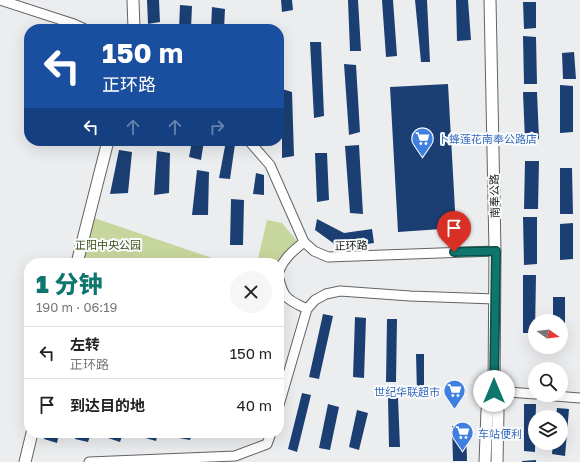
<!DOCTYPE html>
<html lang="zh">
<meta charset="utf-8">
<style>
body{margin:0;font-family:"Golos Text","Noto Sans SC",sans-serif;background:#f6f6f6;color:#222;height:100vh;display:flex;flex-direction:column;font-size:15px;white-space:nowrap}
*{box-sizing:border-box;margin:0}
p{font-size:13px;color:#767676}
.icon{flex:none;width:22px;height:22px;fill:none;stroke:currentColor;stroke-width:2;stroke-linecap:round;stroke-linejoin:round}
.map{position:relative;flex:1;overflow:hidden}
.sheet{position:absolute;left:24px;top:258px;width:260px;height:180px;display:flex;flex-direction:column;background:#fff;border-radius:16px;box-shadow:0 4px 16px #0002}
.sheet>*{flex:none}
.top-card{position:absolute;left:24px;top:24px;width:260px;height:122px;border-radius:16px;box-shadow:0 4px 16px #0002;background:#1a4fa0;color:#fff;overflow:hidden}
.needle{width:26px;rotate:104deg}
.fabs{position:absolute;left:528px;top:314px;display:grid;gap:8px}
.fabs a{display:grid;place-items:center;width:40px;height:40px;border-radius:50%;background:#fff;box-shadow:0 4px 16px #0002;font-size:20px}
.pin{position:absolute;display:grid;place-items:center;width:34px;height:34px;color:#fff;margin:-41px -17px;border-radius:50% 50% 50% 0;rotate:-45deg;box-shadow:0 0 4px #0007}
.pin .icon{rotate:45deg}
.me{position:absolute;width:44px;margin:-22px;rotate:0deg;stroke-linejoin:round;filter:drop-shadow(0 0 3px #0008)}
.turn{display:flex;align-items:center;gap:14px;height:84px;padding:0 12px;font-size:18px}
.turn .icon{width:52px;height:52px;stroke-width:2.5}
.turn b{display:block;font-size:28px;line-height:34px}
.lanes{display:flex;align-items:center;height:38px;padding:0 12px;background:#0003;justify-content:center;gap:20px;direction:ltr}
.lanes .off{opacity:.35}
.round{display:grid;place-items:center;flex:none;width:42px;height:42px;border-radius:21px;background:#f6f6f6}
.summary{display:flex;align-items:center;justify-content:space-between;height:68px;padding:0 12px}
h1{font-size:24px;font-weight:800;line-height:30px;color:#0f766e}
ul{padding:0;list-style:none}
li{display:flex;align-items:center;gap:12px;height:52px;padding:0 12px;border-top:1px solid #e0e0e0}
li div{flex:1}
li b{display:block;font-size:15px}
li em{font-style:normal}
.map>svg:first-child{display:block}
.green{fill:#c6d69c}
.building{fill:#1b3f72}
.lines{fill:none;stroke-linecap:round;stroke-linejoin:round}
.minor-casing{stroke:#626365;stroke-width:11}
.major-casing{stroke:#626365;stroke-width:13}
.minor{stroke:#fff;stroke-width:9}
.major{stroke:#fff;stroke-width:11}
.route-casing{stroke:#0a4d48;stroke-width:10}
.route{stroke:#0f766e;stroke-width:7}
.labels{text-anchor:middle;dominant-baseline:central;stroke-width:4;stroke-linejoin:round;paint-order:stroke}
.shop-label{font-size:11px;fill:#366cbe;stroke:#fafbfc;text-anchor:start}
.street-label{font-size:11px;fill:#1b1c1c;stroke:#fafbfc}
.park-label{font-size:11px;fill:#424d19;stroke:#fafbfc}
</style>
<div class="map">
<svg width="580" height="462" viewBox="0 0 580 462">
<rect width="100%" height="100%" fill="#ecedef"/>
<path class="green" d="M94 218 227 263H83Z
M267 220 282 223 297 241 278 263H257Z"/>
<path class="building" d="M147 0H159L160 22 148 24Z
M281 0H292L293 10 282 12Z
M348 0H358L361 51H350Z
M382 0H393L397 56 386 57Z
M415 0H427L430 62H421Z
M456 0H468L471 40 457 41Z
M523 2H536V28L524 29Z
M180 5 192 6 191 29H179Z
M212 7 225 9 224 29H211Z
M523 36 536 37 537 84H524Z
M310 42H321L324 116 314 118Z
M574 52 576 79H563L562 53Z
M344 64 356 65 360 132 349 135Z
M448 84 456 228 398 232 390 87Z
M560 85 573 86V132L560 133Z
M282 89 292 92 294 156 282 158Z
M523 92H537L539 139 525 141Z
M192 141H204L201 160 189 157Z
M226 141 235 144 230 179 219 178Z
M359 145 363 214 350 213 345 146Z
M119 150 132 152 128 193 110 194Z
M157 151 170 153 169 193 154 195Z
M315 153H327L329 200 317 202Z
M525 161H539L538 209H524Z
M560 168H572L573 214H560Z
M197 170 209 172 208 215H192Z
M256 173 264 175V195L253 194Z
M231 199 244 200 243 245H230Z
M523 217H537V264L524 265Z
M317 219 344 233 372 229 374 243 340 248 315 230Z
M573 223V259L560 260V224Z
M523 275H536L535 333H523Z
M553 297H565V339H561V321H553Z
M323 314 333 316 319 379 309 377Z
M355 317 366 318 364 378 353 377Z
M387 319H397L396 382H386Z
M279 336 284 337 280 357H279Z
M416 354H424V393H417Z
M302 393 311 395 297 452 288 449Z
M388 398H398L400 447H389Z
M328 404 339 407 330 450 319 448Z
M524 404H536L535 452 524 451Z
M557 408 569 409 565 456 552 454 553 443H561V417H556Z
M357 410 368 413 359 450 349 447Z
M452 426H466L467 461H453Z
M45 433H59L57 443 44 439Z
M77 433H91L88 442 75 439Z
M109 433H123L120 442 108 438Z
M144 433H158L156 441 142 437Z
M181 433H192L190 440 179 438Z
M209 433H222L220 438 208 435Z
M536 460V462H522V461Z"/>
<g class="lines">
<defs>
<path id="minor" d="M0 0 74 24 85 29
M249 141 270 165 304 242 314 251 328 257 495 251
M279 271C284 258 293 251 304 242
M279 279C284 300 289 300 307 309
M494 391 535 394
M542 395 580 398
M279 405 307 309 315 300 326 294 340 291 410 296 495 299
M89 462 235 456 267 444 271 433"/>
<path id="major" d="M133 0 134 29
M490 0 495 251 494 391 498 411 497 462
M77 263 108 141
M25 462 32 433
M485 462 487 410 494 392"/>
</defs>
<use href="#minor" class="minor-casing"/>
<use href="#major" class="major-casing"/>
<use href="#minor" class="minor"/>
<use href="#major" class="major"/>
</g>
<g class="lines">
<defs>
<path id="route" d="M454 252 496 251 494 391"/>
</defs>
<use href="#route" class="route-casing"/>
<use href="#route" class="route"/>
</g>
<defs>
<symbol id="supermarket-pin" viewBox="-11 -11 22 30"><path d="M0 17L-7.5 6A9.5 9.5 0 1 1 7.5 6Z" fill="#3f7fe0" stroke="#fafbfc"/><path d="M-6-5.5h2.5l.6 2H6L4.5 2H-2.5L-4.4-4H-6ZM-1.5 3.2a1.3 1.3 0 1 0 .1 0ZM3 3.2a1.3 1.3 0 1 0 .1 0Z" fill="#fff"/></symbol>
</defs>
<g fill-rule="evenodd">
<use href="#supermarket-pin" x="410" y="126" width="25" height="34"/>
<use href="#supermarket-pin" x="442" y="378" width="25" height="34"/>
<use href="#supermarket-pin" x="450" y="420" width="25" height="34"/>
</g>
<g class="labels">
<g class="shop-label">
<text x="438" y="138">卜蜂莲花南奉公路店</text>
<text x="440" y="391" text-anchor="end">世纪华联超市</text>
<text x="478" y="433">车站便利</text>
</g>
<g class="street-label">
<text transform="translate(494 196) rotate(-91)">南奉公路</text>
<text transform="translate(351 245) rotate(-2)">正环路</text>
</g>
<g class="park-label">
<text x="108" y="244">正阳中央公园</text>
</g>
</g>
</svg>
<div class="fabs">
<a><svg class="needle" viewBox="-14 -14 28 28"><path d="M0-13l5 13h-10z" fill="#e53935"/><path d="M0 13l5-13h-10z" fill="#767676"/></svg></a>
<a><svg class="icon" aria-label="search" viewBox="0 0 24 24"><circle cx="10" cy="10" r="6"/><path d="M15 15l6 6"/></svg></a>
<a><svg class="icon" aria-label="layers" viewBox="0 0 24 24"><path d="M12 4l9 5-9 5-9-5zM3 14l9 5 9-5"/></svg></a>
</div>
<div class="pin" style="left:454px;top:252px;background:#d93025"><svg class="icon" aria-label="arrive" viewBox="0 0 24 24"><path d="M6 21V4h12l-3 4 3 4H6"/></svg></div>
<svg class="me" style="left:494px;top:391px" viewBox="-20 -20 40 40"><circle r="19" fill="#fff"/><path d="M0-13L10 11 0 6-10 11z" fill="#0f766e"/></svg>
<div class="top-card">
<div class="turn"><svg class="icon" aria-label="left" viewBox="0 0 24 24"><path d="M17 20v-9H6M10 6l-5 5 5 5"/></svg><div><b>150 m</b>正环路</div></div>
<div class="lanes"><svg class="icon" aria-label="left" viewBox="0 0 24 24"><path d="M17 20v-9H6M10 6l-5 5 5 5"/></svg><svg class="icon off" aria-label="ahead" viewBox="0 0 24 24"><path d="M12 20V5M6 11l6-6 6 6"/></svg><svg class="icon off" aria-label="ahead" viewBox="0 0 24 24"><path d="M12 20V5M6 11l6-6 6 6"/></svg><svg class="icon off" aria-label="right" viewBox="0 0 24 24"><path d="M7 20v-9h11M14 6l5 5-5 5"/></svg></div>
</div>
<section class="sheet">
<div class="summary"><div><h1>1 分钟</h1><p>190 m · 06:19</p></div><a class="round"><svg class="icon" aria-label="close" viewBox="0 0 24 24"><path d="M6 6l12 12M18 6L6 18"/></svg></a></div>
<ul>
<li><svg class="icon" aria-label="left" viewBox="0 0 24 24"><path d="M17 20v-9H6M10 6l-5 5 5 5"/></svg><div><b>左转</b><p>正环路</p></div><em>150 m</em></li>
<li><svg class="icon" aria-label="arrive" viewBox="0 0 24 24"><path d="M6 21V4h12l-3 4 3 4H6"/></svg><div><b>到达目的地</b></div><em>40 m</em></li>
</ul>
</section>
</div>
